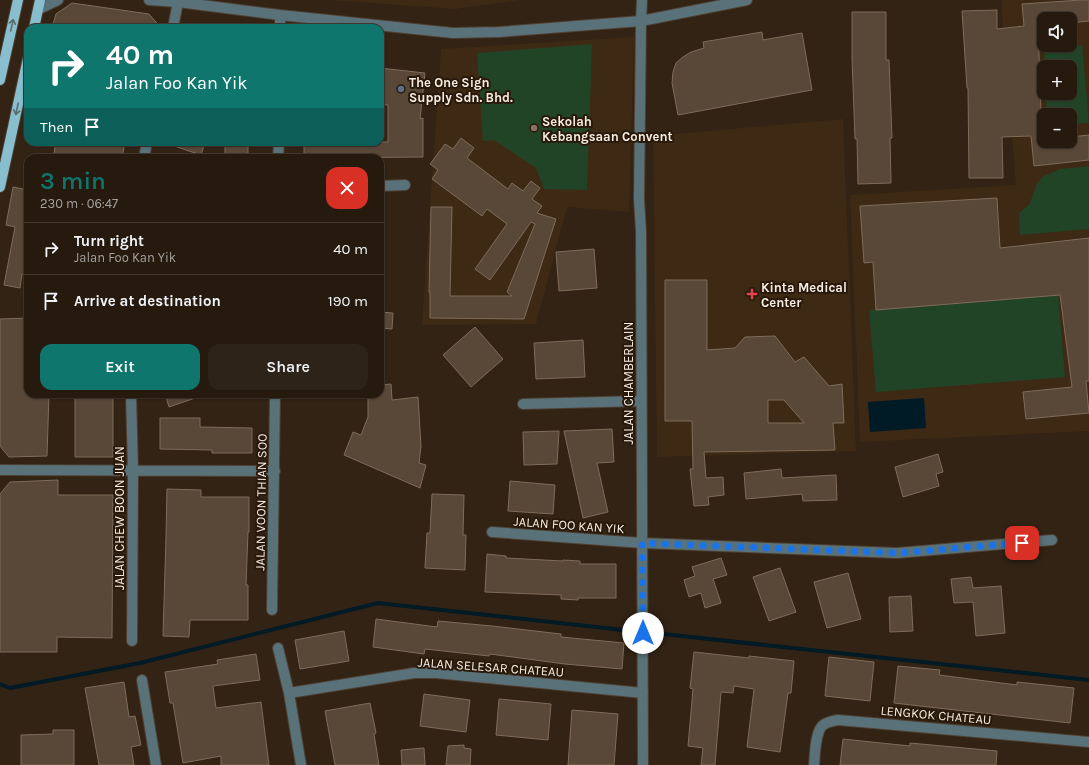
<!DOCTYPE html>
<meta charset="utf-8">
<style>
body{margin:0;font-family:Karla,sans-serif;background:#2e2318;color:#f1f3f6;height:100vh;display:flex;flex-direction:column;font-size:15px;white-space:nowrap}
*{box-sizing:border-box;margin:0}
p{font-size:13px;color:#a4a19e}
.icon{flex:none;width:22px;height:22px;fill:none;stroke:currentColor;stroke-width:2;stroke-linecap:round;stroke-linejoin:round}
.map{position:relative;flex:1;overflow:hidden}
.side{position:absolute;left:24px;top:154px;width:360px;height:244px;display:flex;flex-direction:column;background:#261a0f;border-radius:12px;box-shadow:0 1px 3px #0004,0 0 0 1px #42382f}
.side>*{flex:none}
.hud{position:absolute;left:24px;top:24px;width:360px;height:122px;border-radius:12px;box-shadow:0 1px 3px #0004,0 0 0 1px #42382f;background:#0f766e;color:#fff;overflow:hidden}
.controls{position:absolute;left:1037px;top:12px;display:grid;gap:8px}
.controls a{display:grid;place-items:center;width:40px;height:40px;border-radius:8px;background:#261a0f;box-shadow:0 1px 3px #0004,0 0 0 1px #42382f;font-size:20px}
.pin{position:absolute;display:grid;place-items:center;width:34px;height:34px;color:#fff;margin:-17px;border-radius:8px;box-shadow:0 2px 6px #0006}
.me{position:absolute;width:44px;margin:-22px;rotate:0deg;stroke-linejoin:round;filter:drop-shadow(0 0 3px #0008)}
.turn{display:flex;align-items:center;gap:14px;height:84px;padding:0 16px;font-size:18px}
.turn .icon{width:52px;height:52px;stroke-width:2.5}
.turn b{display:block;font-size:28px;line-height:34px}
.then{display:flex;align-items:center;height:38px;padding:0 16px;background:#0003;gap:8px;font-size:15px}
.round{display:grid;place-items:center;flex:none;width:42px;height:42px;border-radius:12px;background:#2e2318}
.overview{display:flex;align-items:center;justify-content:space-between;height:68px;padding:0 16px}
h1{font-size:24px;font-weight:600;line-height:30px;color:#0f766e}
.primary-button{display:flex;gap:8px;margin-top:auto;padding:8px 16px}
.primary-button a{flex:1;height:46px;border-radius:12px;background:#0f766e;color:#fff;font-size:16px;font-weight:600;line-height:46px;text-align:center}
.primary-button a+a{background:#2e2318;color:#f1f3f6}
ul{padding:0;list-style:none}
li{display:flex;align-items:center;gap:12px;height:52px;padding:0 16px;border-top:1px solid #42382f}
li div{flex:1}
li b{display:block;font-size:15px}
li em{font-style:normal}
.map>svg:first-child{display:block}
.built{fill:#3e2914;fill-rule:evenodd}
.green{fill:#224426}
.water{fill:#001a26}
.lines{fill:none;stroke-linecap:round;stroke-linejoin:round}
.stream{stroke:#001a26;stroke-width:4}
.building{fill:#594737;stroke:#7f6c5b;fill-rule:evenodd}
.minor-casing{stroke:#4e3f31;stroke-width:12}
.major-casing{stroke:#4e3f31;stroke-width:12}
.minor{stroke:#59727a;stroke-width:10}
.major{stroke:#89bece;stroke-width:10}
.oneway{stroke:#586c6c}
.route{stroke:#1a73e8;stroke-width:7;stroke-dasharray:0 12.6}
.service-dot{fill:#5c6f8a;stroke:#28190a;stroke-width:1.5}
.education-dot{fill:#8d6e63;stroke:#28190a;stroke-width:1.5}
.health-dot{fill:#e0444e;stroke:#28190a;stroke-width:1.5}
.labels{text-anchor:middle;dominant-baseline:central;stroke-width:4;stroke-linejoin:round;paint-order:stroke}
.poi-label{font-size:13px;font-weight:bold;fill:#f7ece2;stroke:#28190a;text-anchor:start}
.street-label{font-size:13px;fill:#f7ece2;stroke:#28190a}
</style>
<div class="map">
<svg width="1089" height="765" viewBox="0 0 1089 765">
<rect width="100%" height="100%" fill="#322314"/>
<path class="built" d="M330 0H521L455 9Z
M1001 0H1089V431L860 442 850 195 1016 185ZM1044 19H1070V45H1044ZM1044 67H1070V93H1044ZM1044 115H1070V141H1044Z
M634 37 629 212 567 207 536 324 422 325 441 49Z
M843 119 856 451 657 457 653 136Z"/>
<path class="green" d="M592 44 587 190 544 189 536 168 494 140 483 141 477 53Z
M1082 45 1089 123 1070 124V115H1047L1046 93H1070V67H1045L1044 47Z
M1089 166V229L1020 235 1019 213 1029 205 1037 184 1042 177 1060 169Z
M1058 295 1065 377 876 392 869 310Z"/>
<path class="water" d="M924 398 926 428 870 432 868 402Z"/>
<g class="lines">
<path class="stream" d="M654 633 1089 680
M0 684 10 688 140 663 378 603 632 631"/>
</g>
<path class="building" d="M1081 0H1089V21L1070 23V19H1044V25H1038L1042 140H1044V141H1070V137L1089 135V160L1034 166 1031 136 1002 137 1003 178H969L968 88H967L962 11 997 10V29L1024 26 1022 4Z
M72 3 149 14 161 28H52L56 14Z
M852 12H886V60H889L892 138H890L891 183 858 184 857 139H855L852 58Z
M762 32 763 40 802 33 812 90 678 115 672 83 673 72 676 63 683 57 691 52 704 48 703 42Z
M380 68 425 73 420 119 423 118V157L304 158V142H388V105L380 104Z
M461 138 474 148 467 158 508 189 512 183 523 191 531 181 540 188 532 199 542 206 537 213 556 219 524 319 430 318V292H429L431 207H452L450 296H512L507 292 535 224 531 222 490 280 475 269 507 224 487 209 482 216 432 179 438 170 430 164 445 144 453 149Z
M56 142H125L122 158H53Z
M168 142H205L201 155 168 144Z
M225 142H248V156H225Z
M13 187 28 190V275L22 274 20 288 4 285 15 227 6 225Z
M997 198 1000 248 1089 238V381H1086L1089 413 1026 419 1023 392 1072 387 1060 295 876 310 873 262 864 263 860 206Z
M594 249 597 288 559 291 556 252Z
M665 280H707V350L735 348 745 337 775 336 795 362 804 357 829 386 842 384 844 423H833L835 450 704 452 706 478 723 477 724 495 708 497 709 505 694 506 690 469H693L692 421H665ZM768 400H784L804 423H768Z
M380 312 393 313 392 329 380 328Z
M28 318V394H49L47 456 9 457 0 446V319Z
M475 327 503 359 471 387 443 355Z
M583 340 585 377 536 379 534 343Z
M391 384 392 400 418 397 421 446 419 463 426 465 420 488 344 455 353 432 361 435 368 417V395H378V394H380V385Z
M75 394H113V457H75Z
M165 394H200L201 396 169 407Z
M160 418H200V427L252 428V453H212V450L160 449Z
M612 429 614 462 597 463 608 512 583 518 564 431Z
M559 431 557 464 524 465 523 432Z
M938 454 943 472 936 474 939 486 903 497 895 467Z
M781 469 782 478 836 475 837 500 803 501 802 494 746 499 744 473Z
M58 480V495H113L112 638 57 637V652H0V494L10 482Z
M510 481 555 485 553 514 508 511Z
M167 489 201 490V497H249V532H248L246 585H248V620H190L189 637 163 636 166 537Z
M432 494 464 495 463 535H466L465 570 425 568 427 533H430Z
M487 554 506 556V558L563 561V560L580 561V564H616V598H578V600L561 599V595L485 592Z
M721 558 727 575 713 579 721 603 705 608 701 593 689 597 684 580 695 576 692 567Z
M780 568 796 612 769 621 753 577Z
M848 573 861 619 827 628 814 582Z
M971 577 973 588 1001 586 1005 633 976 636 973 602 954 603 951 579Z
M911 596 913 631 890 632 889 597Z
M376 619 437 627 438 621 492 626 561 634V637L624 643 622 669 565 664 490 654 489 656 425 649 424 654 373 647Z
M344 631 349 661 300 669 295 640Z
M694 652 749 658V656L794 661 791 693H788L780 752 747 747 754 689 734 686 733 693 721 692 715 765H701L703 748 688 746 693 689 690 688Z
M256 654 260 680 213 686 216 708 261 702 269 765H221V756L183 763 173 703H170L165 672 218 664 217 660Z
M829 657 874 662 870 701 825 696Z
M898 666 940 670 939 675 1017 685V682L1074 688 1070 723 894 703Z
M124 682 129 717 135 716 141 745 131 747 134 765H99L85 688Z
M424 694 470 700 466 732 420 726Z
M499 699 551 704 548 740 496 735Z
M370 703 376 733 374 734 379 765H335L325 711Z
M572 710 618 714 614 765H568Z
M53 730H74V765H21V735L53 734Z
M843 739 910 746V743L997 751 996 765H840Z
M464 745V748L471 749 470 765H446L448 746Z
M424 748 425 765H402L401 750Z"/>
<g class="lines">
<defs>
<path id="minor" d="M149 0 178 2 280 15 453 33 499 32 641 21 747 0
M642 0 641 21 639 199 641 231 643 765
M39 9 58 0
M173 28 178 2
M280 28V15
M144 158 147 142
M278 158 279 142
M380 186 405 185
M131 394 133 471 132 641
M523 404 641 401
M0 470 275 471
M492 532 642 543 897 553 1052 540
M272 610 275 394
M278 648 289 693 301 765
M142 680 156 765
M289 693 414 673H436L643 693
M814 765C815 755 815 734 822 726 826 722 832 721 838 720L1089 742"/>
<path id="major" d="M34 28 40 0
M0 80 18 0
M0 187 28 58"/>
</defs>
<use href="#minor" class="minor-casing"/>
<use href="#major" class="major-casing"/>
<use href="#minor" class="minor"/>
<use href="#major" class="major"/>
</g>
<defs><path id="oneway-shaft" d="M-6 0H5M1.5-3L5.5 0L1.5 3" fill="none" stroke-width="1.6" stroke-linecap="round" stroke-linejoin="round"/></defs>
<g class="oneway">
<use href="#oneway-shaft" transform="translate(12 25) rotate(-77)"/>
<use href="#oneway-shaft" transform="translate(17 109) rotate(102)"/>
</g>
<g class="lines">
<path class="route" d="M643 633 642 543 897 553 1022 543"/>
</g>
<circle class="service-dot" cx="401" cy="89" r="4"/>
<circle class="education-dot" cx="534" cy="128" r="4"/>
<path class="health-dot" d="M750 288h4v4h4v4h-4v4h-4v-4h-4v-4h4z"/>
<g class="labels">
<g class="poi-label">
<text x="409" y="82">The One Sign<tspan x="409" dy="15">Supply Sdn. Bhd.</tspan></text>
<text x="542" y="121">Sekolah<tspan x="542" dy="15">Kebangsaan Convent</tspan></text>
<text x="761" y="287">Kinta Medical<tspan x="761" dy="15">Center</tspan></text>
</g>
<g class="street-label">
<text transform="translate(628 383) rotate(-90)">JALAN CHAMBERLAIN</text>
<text transform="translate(261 502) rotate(-89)">JALAN VOON THIAN SOO</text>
<text transform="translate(119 518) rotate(-90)">JALAN CHEW BOON JUAN</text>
<text transform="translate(569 525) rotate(4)">JALAN FOO KAN YIK</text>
<text transform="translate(491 667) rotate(4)">JALAN SELESAR CHATEAU</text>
<text transform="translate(936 715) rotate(5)">LENGKOK CHATEAU</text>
</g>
</g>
</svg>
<div class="controls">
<a><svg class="icon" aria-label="sound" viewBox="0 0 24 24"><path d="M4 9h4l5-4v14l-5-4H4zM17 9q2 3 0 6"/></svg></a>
<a>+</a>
<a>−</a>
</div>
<div class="pin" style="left:1022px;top:543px;background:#d93025"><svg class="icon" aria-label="arrive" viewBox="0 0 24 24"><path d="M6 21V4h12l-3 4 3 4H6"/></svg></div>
<svg class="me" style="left:643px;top:633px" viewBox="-20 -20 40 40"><circle r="19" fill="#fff"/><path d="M0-13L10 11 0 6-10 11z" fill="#1a73e8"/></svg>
<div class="hud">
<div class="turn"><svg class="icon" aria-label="right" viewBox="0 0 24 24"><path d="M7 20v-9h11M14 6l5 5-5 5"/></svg><div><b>40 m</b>Jalan Foo Kan Yik</div></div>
<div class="then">Then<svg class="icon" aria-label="arrive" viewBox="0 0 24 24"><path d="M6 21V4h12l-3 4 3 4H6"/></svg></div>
</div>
<section class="side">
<div class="overview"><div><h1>3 min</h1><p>230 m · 06:47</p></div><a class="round" style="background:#d93025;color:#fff"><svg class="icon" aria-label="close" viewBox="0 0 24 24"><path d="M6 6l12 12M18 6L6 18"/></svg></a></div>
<ul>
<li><svg class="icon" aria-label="right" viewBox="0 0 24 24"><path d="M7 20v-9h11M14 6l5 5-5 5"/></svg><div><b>Turn right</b><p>Jalan Foo Kan Yik</p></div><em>40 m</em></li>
<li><svg class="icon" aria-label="arrive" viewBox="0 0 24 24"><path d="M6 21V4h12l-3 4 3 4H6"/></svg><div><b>Arrive at destination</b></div><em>190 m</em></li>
</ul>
<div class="primary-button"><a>Exit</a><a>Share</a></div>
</section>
</div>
